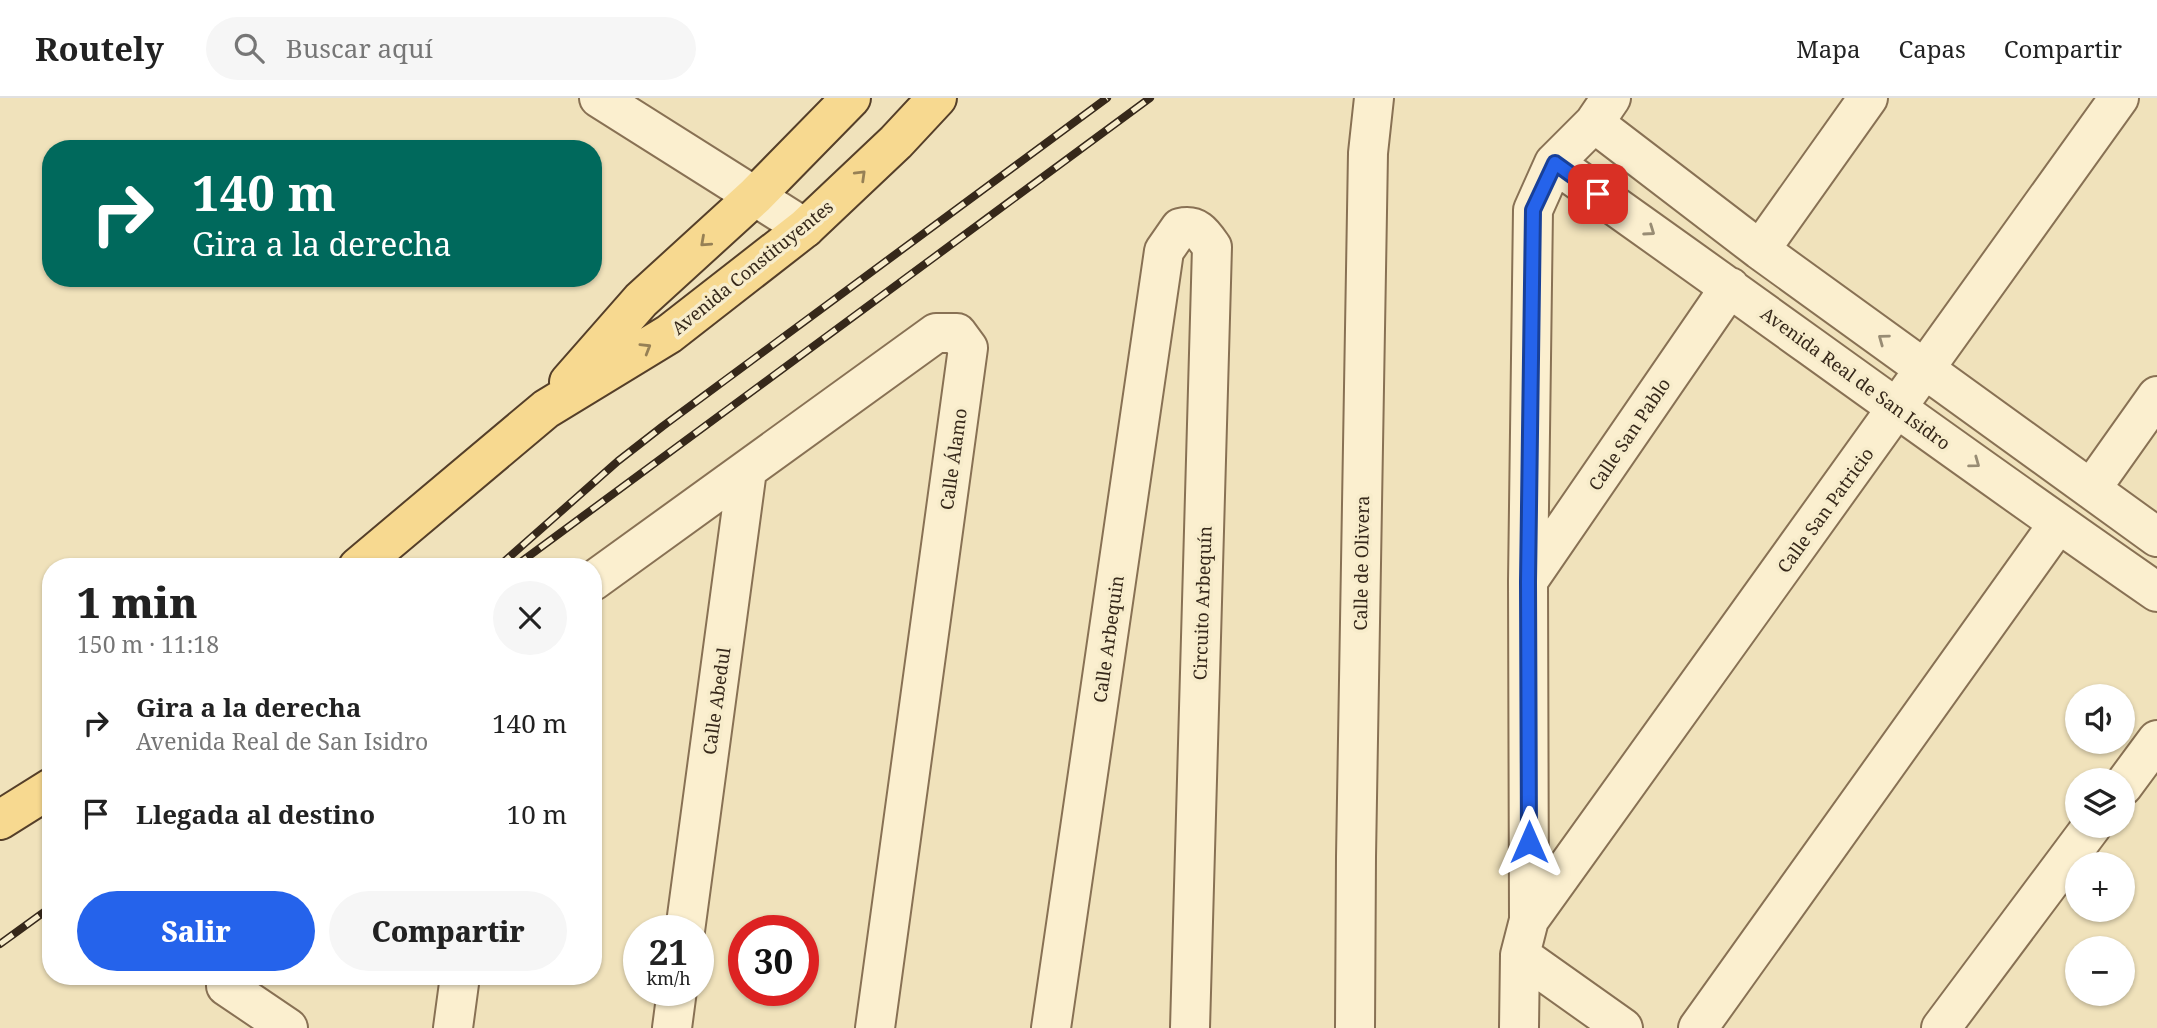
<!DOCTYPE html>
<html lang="es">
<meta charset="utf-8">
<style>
body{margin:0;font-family:"Noto Serif",serif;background:#f6f6f6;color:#222;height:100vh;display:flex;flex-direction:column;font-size:26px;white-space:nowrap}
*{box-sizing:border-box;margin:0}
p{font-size:23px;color:#767676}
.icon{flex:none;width:38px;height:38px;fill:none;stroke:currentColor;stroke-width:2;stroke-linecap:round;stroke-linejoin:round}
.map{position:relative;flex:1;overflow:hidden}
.sheet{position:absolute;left:42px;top:460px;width:560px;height:427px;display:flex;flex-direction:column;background:#fff;border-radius:28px;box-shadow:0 2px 5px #0004}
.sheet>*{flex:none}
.guide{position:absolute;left:42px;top:42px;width:560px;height:147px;border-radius:28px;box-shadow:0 2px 5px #0004;background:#00695c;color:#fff;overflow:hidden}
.buttons{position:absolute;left:2065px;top:586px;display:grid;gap:14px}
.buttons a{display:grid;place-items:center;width:70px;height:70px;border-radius:50%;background:#fff;box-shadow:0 2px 5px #0004;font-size:35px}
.speed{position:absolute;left:623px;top:817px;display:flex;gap:14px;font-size:35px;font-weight:700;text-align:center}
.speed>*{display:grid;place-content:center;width:91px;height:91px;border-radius:50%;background:#fff;box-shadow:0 2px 5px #0004;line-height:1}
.speed small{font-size:18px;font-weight:400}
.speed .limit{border:10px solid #d22;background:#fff;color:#111}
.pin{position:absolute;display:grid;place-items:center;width:60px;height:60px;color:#fff;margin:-30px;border-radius:14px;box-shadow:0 4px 10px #0006}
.me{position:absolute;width:77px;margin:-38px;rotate:0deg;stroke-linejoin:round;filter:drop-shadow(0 0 5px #0008)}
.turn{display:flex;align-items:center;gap:24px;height:147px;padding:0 35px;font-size:32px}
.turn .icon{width:91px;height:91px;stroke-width:2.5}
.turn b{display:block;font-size:49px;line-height:60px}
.round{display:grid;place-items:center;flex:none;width:74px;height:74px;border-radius:37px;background:#f6f6f6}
.overview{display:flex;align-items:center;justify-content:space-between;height:119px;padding:0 35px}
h1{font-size:42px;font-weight:800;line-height:52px}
.button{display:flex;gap:14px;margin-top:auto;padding:14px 35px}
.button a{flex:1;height:80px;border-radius:42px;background:#2563eb;color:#fff;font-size:28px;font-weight:800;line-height:80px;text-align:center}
.button a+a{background:#f6f6f6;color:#222}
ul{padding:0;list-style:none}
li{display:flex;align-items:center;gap:21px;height:91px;padding:0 35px}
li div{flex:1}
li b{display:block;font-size:26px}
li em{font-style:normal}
header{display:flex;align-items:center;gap:42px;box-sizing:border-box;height:98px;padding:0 35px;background:#fff;border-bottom:2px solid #e0e0e0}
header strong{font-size:33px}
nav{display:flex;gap:38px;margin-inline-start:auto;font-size:24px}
.search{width:490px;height:63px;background:#f6f6f6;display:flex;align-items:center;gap:18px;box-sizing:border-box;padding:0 24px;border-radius:38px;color:#767676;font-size:26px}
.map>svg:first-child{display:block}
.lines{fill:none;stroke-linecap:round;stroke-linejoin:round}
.minor-casing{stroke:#887154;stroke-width:42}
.major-casing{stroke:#553f29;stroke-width:42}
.minor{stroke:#fbefcf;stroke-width:38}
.major{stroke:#f7d990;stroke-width:38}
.rail-casing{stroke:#36281a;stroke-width:8}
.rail{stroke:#f7eccb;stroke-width:5;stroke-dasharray:16;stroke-linecap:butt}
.oneway{stroke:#968055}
.oneway2{stroke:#988c74}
.route-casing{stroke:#184099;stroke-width:18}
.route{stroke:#2563eb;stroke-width:12}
.labels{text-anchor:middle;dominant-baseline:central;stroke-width:7;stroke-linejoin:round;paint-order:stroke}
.street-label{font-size:18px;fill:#36281a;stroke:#f7eccb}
</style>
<header>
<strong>Routely</strong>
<div class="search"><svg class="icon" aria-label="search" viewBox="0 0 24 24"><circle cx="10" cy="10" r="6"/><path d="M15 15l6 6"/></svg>Buscar aquí</div>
<nav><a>Mapa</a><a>Capas</a><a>Compartir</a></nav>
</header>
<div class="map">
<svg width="2157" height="930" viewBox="0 0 2157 930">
<rect width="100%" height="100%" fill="#f0e2bb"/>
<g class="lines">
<defs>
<path id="minor" d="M599 0 805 130
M1594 25 1760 152 2157 439
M1554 65C1756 207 1954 354 2157 494
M1760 152 1868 0
M2091 391 2157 298
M593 483 936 235H957L968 250 875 930
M1528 483 1730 189
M2123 688 2157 642
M1529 822 2119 0
M685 833 747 372
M1520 857 1623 930
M228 878 226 888 288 930
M453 930 460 878
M672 930 677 892
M1051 930 1164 153 1180 130C1197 126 1203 136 1212 149L1190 930
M1355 930 1356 759 1368 55 1374 0
M1519 930 1520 857 1529 822 1528 483 1533 112 1554 65 1594 25 1611 0
M1698 930 2058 426
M1941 930 2092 728"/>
<path id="major" d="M569 284 641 202 755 98 851 0
M358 469 546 311 669 236 805 130 896 44 937 0
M0 722 51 690"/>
</defs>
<use href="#minor" class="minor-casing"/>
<use href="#major" class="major-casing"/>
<use href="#minor" class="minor"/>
<use href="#major" class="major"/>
<defs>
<path id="rail" d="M498 469 618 363 663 328 1107 0
M514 469 1150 0
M0 846 51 809"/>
</defs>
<use href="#rail" class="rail-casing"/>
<use href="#rail" class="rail"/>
</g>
<defs><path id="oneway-chevron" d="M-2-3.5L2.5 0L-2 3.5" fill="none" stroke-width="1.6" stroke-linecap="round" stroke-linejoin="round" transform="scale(1.75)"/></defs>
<g class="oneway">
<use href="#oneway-chevron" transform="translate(861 77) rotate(-44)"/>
<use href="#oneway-chevron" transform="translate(705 144) rotate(138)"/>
<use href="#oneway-chevron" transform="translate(646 250) rotate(-31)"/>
</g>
<g class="oneway2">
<use href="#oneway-chevron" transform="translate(1650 133) rotate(35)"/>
<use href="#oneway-chevron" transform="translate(1883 241) rotate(-144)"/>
<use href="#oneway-chevron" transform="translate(1975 365) rotate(36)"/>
</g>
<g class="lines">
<defs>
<path id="route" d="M1529 744 1528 484 1533 112 1555 65 1598 96"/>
</defs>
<use href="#route" class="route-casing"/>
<use href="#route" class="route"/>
</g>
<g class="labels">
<g class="street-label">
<text transform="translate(752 169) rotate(-39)">Avenida Constituyentes</text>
<text transform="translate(1856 280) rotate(36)">Avenida Real de San Isidro</text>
<text transform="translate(1629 336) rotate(-56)">Calle San Pablo</text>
<text transform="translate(953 361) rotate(-82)">Calle Álamo</text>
<text transform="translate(1825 412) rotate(-54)">Calle San Patricio</text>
<text transform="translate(1361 465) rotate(-89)">Calle de Olivera</text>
<text transform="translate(1202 505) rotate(-88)">Circuito Arbequín</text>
<text transform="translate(1108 541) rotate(-82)">Calle Arbequin</text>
<text transform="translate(716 603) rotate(-82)">Calle Abedul</text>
</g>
</g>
</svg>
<div class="buttons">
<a><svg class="icon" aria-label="sound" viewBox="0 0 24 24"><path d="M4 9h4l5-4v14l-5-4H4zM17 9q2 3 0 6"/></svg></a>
<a><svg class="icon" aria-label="layers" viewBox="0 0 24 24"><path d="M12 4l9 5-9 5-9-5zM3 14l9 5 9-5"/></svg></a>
<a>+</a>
<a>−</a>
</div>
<div class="speed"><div>21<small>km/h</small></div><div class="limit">30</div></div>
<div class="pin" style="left:1598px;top:96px;background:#d93025"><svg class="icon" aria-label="arrive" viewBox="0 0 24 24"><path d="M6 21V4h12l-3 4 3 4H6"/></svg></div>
<svg class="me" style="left:1529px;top:744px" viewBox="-20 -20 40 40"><path d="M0-17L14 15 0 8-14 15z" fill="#2563eb" stroke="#fff" stroke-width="4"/></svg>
<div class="guide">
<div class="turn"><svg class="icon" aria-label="right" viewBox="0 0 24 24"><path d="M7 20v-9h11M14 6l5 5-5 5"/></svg><div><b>140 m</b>Gira a la derecha</div></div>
</div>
<section class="sheet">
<div class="overview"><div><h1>1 min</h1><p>150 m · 11:18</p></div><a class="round"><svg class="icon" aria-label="close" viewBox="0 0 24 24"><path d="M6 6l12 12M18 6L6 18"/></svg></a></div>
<ul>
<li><svg class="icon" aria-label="right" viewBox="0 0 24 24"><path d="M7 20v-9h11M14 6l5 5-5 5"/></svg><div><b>Gira a la derecha</b><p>Avenida Real de San Isidro</p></div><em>140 m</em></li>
<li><svg class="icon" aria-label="arrive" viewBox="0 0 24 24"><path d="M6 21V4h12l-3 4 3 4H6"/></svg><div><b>Llegada al destino</b></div><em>10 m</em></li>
</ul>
<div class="button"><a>Salir</a><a>Compartir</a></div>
</section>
</div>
